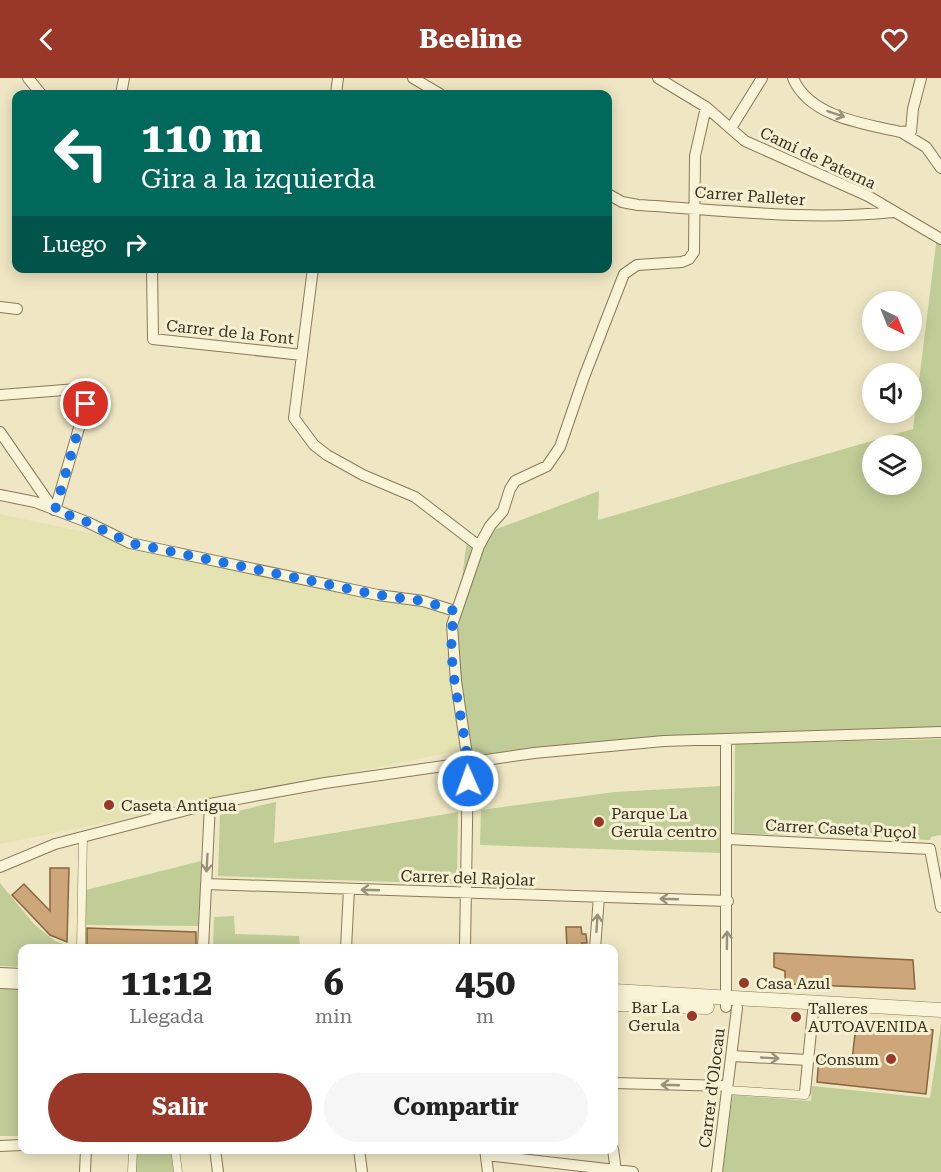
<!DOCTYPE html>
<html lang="es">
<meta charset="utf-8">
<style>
body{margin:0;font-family:"Roboto Serif",serif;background:#f6f6f6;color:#222;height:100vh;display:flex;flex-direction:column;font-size:22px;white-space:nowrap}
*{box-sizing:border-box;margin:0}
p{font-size:20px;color:#767676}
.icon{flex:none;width:33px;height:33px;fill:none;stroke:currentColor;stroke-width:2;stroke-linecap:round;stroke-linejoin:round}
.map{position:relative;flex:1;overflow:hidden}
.sheet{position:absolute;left:18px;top:866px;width:600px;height:210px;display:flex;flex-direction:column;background:#fff;border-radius:12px;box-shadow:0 3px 15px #0003}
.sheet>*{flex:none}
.guide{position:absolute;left:12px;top:12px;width:600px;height:183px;border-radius:12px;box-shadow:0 3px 15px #0003;background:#00695c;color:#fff;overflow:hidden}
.needle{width:39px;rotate:137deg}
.controls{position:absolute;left:862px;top:213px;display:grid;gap:12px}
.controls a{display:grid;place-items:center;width:60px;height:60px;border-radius:50%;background:#fff;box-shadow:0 3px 15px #0003;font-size:30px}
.pin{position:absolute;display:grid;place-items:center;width:51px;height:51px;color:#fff;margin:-26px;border:3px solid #fff;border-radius:50%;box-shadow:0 2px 6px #0007}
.me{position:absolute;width:66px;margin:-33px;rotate:358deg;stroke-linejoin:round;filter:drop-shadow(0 0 4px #0008)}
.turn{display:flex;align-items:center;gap:21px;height:126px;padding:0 30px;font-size:27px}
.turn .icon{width:78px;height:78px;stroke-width:2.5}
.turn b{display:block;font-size:42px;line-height:51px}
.then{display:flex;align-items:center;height:57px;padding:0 30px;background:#0003;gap:12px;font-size:22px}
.eta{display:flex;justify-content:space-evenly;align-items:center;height:102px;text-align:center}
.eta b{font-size:36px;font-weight:700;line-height:42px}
.action{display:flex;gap:12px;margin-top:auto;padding:12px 30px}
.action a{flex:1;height:69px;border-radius:36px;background:#993729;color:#fff;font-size:24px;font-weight:700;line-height:69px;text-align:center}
.action a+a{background:#f6f6f6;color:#222}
header{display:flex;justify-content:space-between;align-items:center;height:78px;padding:0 30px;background:#993729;color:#fff;font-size:27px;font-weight:700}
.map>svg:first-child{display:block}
.farmland{fill:#e4e3b1}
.green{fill:#c0cd97;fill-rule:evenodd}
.building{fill:#cda779;stroke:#89663f;stroke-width:1.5}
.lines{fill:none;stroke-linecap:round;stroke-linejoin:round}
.pedestrian-casing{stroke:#89795a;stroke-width:9}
.minor-casing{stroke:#89795a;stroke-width:12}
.tertiary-casing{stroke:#89795a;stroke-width:15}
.pedestrian{stroke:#f9f3d7;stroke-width:8}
.minor{stroke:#f9f3d7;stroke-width:10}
.tertiary{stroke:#f9f3d7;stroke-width:14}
.oneway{stroke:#99917a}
.route{stroke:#1a73e8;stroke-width:10;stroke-dasharray:0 18}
.poi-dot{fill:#993729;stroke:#f6f0d3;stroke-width:2}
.labels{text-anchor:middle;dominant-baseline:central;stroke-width:6;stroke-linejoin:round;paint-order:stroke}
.street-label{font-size:16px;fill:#392f1e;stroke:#f6f0d3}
.poi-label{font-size:16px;fill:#392f1e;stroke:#f6f0d3;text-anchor:start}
</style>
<header><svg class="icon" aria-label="back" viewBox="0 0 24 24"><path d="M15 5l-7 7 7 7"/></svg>Beeline<svg class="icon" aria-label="heart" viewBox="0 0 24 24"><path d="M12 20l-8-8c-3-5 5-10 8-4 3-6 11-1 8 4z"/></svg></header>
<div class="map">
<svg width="941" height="1094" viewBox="0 0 941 1094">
<rect width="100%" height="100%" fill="#efe7c3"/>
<path class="farmland" d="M0 436 455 533 467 671 0 766Z"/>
<path class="green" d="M937 158 941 161V649L726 661 468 684 452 570 466 522H459L467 462 599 413 598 442 913 351ZM873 368H912V406H873Z
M941 661V757L931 759 930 762 734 755 735 666Z
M721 708V775L480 767 481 732 615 714Z
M276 724 274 765 458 734 457 806 218 798 220 737Z
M201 783 199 848 82 847V813Z
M0 805 34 846 55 863 76 870H22V889L0 888Z
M234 838 235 856 299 858 300 869 338 870H213L214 839Z
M0 908 22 909V1058H0Z
M941 947V1094H720L733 1017 811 1023 812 1008 930 1020Z
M136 1071H172L174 1094H136Z"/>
<path class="building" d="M50 790H69L67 864 50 857 12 817 24 806 50 833Z
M566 849H581L582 856H586L587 865H582V870H567Z
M87 850 196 854V870H87Z
M774 875 913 882 915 911 785 906V893L774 889Z
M864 944 933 952 926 1016 817 1004 819 979 852 982 855 956Z"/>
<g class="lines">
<defs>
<path id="pedestrian" d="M81 870 83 758
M727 1012 805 1017V1014
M175 1071 178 1094
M132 1094 133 1071"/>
<path id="minor" d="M28 0 41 16
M413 0 440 16
M658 0 706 29 745 63 868 118 941 161
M793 0C809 39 865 46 901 54L911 53 913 31 921 0
M121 16 124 0
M336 16 338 0
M731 50 762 0
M901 54 926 69 941 90
M608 116 622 124 638 127C723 132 808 143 893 134
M152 190 153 261 302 277
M313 190 294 340 314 367 327 377 363 397 415 419 479 468
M0 229 17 231
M0 317 77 311 86 316V326L55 432
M0 354 54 432
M0 417 35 424 87 444 130 465 378 517 423 523 455 533
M728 761 930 771 941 829
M0 789 55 766 210 726 325 705 534 675 664 663 941 654
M206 806 728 823
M203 870 210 726
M346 870 349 811
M465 870 468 684 456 603 452 547 479 468 490 448 503 433 510 411 515 403 547 388 560 369 584 299 624 196 637 187 682 184 689 181 694 174 695 78 706 29
M595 870 599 819
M0 895 22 896
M0 905 22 906
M726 929V661
M732 978 808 982
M614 1005 727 1008
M805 1014 813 933
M0 1068 22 1067
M215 1071 218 1094
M359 1071 362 1094
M485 1071 488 1094
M613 1071 616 1094
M486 1077 633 1094
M85 1094 86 1071
M717 1094 737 930"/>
<path id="tertiary" d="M614 913 941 932
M614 926 707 929"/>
</defs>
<use href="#pedestrian" class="pedestrian-casing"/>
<use href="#minor" class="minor-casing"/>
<use href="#tertiary" class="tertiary-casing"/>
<use href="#pedestrian" class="pedestrian"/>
<use href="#minor" class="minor"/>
<use href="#tertiary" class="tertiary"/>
</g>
<defs><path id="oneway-shaft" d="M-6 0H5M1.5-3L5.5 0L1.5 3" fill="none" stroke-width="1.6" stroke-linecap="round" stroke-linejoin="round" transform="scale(1.5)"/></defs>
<g class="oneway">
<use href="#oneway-shaft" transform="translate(836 36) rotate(19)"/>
<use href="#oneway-shaft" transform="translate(207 785) rotate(93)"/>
<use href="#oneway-shaft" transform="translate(370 812) rotate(-178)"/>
<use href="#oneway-shaft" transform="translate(669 821) rotate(-178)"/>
<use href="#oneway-shaft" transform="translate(597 845) rotate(-86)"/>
<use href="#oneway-shaft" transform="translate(727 862) rotate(-89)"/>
<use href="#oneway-shaft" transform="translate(770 980) rotate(3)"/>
<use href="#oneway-shaft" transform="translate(670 1007) rotate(-178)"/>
</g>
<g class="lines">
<path class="route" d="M86 326 55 432 87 444 130 465 378 517 423 523 455 533C442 589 469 648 468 703"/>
</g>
<g class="poi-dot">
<circle cx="109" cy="727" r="6"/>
<circle cx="599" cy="744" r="6"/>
<circle cx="744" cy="905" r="6"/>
<circle cx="692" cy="938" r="6"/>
<circle cx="796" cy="939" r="6"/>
<circle cx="891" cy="981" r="6"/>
</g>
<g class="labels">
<g class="street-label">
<text transform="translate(818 80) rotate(25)">Camí de Paterna</text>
<text transform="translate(750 118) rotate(4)">Carrer Palleter</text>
<text transform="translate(230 254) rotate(6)">Carrer de la Font</text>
<text transform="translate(841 751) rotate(3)">Carrer Caseta Puçol</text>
<text transform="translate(468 800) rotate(2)">Carrer del Rajolar</text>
<text transform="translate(712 1010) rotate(-83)">Carrer d'Olocau</text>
</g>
<g class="poi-label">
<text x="121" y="727">Caseta Antigua</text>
<text x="611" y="735">Parque La<tspan x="611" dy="18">Gerula centro</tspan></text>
<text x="756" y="905">Casa Azul</text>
<text x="680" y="929" text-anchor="end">Bar La<tspan x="680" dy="18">Gerula</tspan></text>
<text x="808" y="930">Talleres<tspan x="808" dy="18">AUTOAVENIDA</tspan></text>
<text x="879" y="981" text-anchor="end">Consum</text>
</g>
</g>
</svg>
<div class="controls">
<a><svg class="needle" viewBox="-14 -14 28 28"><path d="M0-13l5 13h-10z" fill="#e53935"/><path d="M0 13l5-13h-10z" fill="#767676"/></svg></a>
<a><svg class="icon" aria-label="sound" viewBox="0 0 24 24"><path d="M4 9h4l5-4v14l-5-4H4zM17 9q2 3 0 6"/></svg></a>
<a><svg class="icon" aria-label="layers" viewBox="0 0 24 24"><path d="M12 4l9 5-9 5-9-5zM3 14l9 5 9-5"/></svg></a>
</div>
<div class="pin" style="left:86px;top:326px;background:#d93025"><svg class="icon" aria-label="arrive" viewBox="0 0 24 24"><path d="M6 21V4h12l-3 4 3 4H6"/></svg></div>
<svg class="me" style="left:468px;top:703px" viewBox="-20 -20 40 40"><circle r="17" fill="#1a73e8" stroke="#fff" stroke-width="3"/><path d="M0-11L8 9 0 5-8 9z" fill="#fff"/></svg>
<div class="guide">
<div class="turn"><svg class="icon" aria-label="left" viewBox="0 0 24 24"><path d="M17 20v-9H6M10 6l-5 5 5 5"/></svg><div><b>110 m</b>Gira a la izquierda</div></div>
<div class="then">Luego<svg class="icon" aria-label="right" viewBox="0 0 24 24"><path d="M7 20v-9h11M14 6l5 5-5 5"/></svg></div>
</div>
<section class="sheet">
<div class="eta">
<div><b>11:12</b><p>Llegada</p></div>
<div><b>6</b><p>min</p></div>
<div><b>450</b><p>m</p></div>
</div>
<div class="action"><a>Salir</a><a>Compartir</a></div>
</section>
</div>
